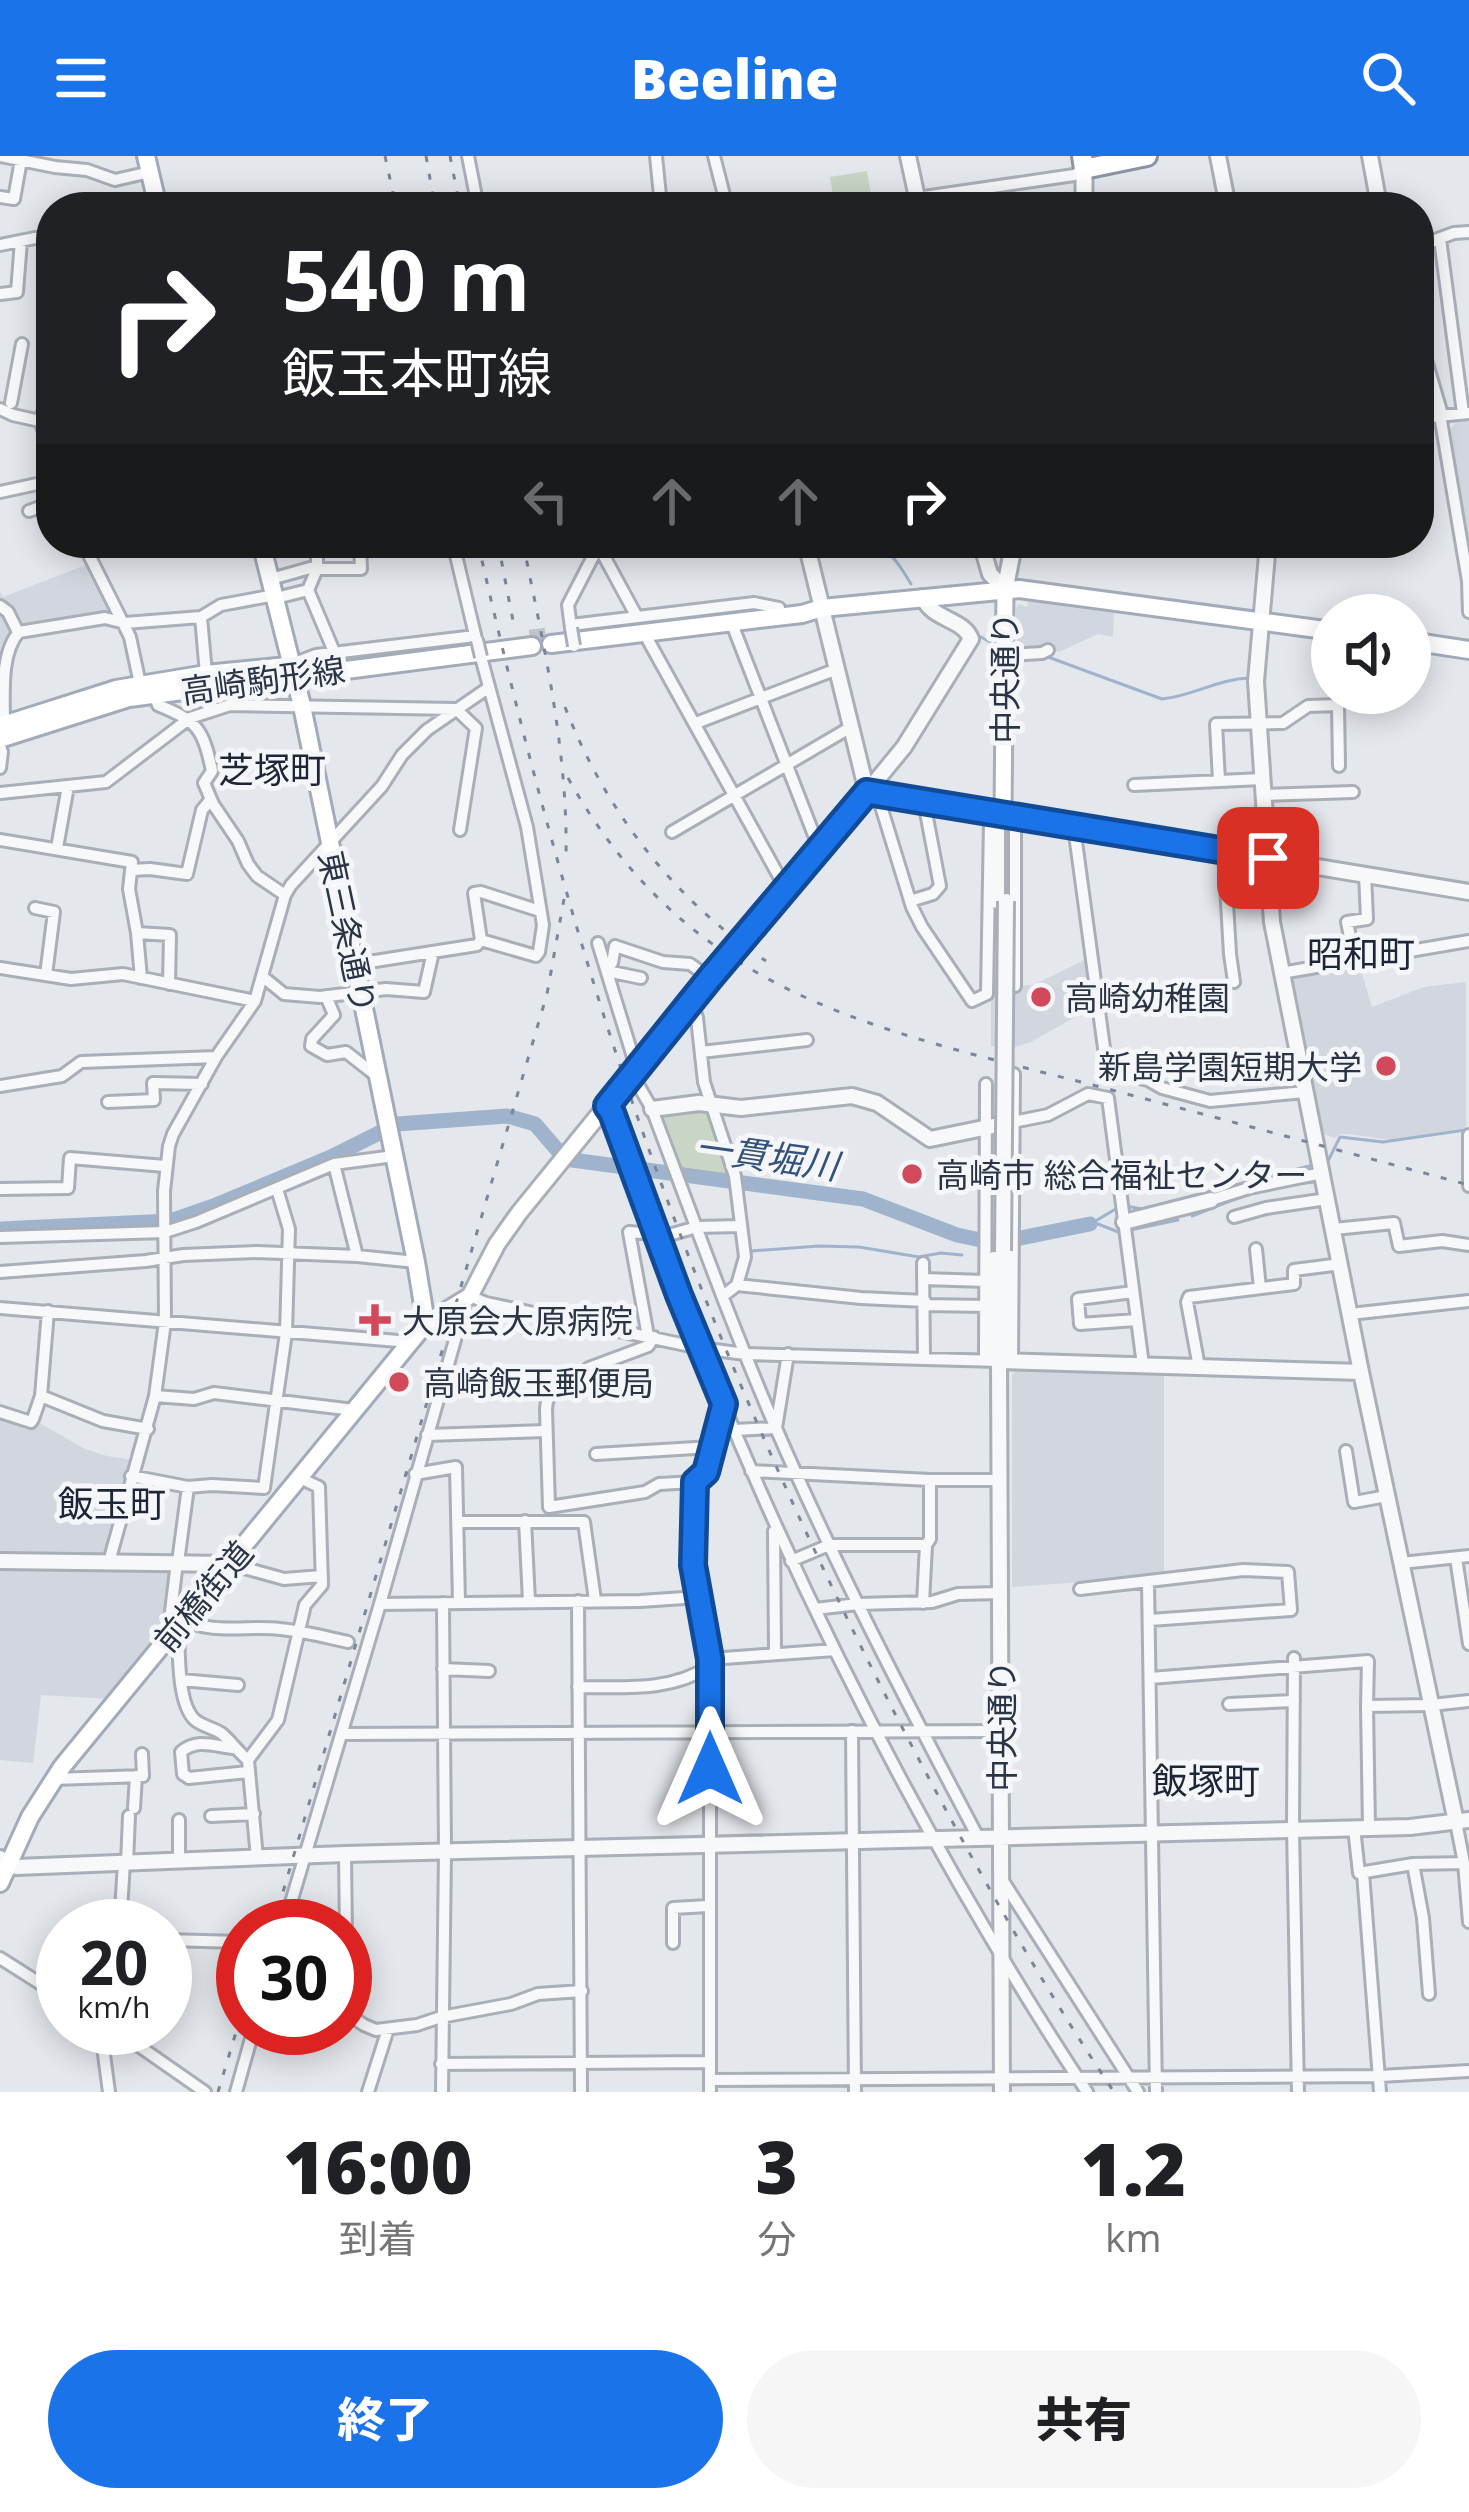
<!DOCTYPE html>
<html lang="ja">
<meta charset="utf-8">
<style>
body{margin:0;font-family:"Open Sans","Noto Sans JP",sans-serif;background:#f6f6f6;color:#202124;height:100vh;display:flex;flex-direction:column;font-size:45px;white-space:nowrap}
*{box-sizing:border-box;margin:0}
p{font-size:39px;color:#757577}
.icon{flex:none;width:66px;height:66px;fill:none;stroke:currentColor;stroke-width:2;stroke-linecap:round;stroke-linejoin:round}
.map{position:relative;height:1936px;overflow:hidden}
.side{display:flex;flex-direction:column;background:#fff;flex:1}
.side>*{flex:none}
.top-card{position:absolute;left:36px;top:36px;width:1398px;height:366px;border-radius:48px;box-shadow:0 6px 30px #0003;background:#202124;color:#fff;overflow:hidden}
.tools{position:absolute;left:1311px;top:438px;display:grid;gap:24px}
.tools a{display:grid;place-items:center;width:120px;height:120px;border-radius:50%;background:#fff;box-shadow:0 6px 30px #0003;font-size:60px}
.speed{position:absolute;left:36px;top:1743px;display:flex;gap:24px;font-size:60px;font-weight:700;text-align:center}
.speed>*{display:grid;place-content:center;width:156px;height:156px;border-radius:50%;background:#fff;box-shadow:0 6px 30px #0003;line-height:1}
.speed small{font-size:30px;font-weight:400}
.speed .limit{border:18px solid #d22;background:#fff;color:#111}
.pin{position:absolute;display:grid;place-items:center;width:102px;height:102px;color:#fff;margin:-51px;border-radius:24px;box-shadow:0 6px 18px #0006}
.me{position:absolute;width:132px;margin:-66px;rotate:0deg;stroke-linejoin:round;filter:drop-shadow(0 0 9px #0008)}
.turn{display:flex;align-items:center;gap:42px;height:252px;padding:0 48px;font-size:54px}
.turn .icon{width:156px;height:156px;stroke-width:2.5}
.turn b{display:block;font-size:84px;line-height:102px}
.lanes{display:flex;align-items:center;height:114px;padding:0 48px;background:#0003;justify-content:center;gap:60px;direction:ltr}
.lanes .off{opacity:.35}
.eta{display:flex;justify-content:space-evenly;align-items:center;height:204px;text-align:center}
.eta b{font-size:72px;font-weight:800;line-height:84px}
.action{display:flex;gap:24px;margin-top:auto;padding:24px 48px}
.action a{flex:1;height:138px;border-radius:72px;background:#1a73e8;color:#fff;font-size:48px;font-weight:800;line-height:138px;text-align:center}
.action a+a{background:#f6f6f6;color:#202124}
header{display:flex;justify-content:space-between;align-items:center;height:156px;padding:0 48px;background:#1a73e8;color:#fff;font-size:54px;font-weight:800}
.map>svg:first-child{display:block}
.built{fill:#d2d6de}
.green{fill:#c9d6c5}
.lines{fill:none;stroke-linecap:round;stroke-linejoin:round}
.stream{stroke:#9fb4cc;stroke-width:3}
.river{stroke:#9fb4cc;stroke-width:15}
.primary-tunnel{stroke:#bfc3cb;stroke-width:16;stroke-dasharray:16 8;stroke-linecap:butt}
.minor-casing{stroke:#a9aeb7;stroke-width:16}
.tertiary-casing{stroke:#a9aeb7;stroke-width:20}
.secondary-casing{stroke:#a9aeb7;stroke-width:21}
.primary-casing{stroke:#a3abb8;stroke-width:22}
.trunk-casing{stroke:#8b94a3;stroke-width:24}
.minor{stroke:#f7f8fa;stroke-width:10}
.tertiary{stroke:#f7f8fa;stroke-width:14}
.secondary{stroke:#fff;stroke-width:15}
.primary{stroke:#fff;stroke-width:16}
.trunk{stroke:#fff;stroke-width:18}
.rail{stroke:#7d8696;stroke-width:3;stroke-dasharray:6 12;stroke-linecap:butt}
.minor-bridge-casing{stroke:#a9aeb7;stroke-width:16;stroke-linecap:butt}
.tertiary-bridge-casing{stroke:#a9aeb7;stroke-width:20;stroke-linecap:butt}
.minor-bridge{stroke:#f7f8fa;stroke-width:10}
.tertiary-bridge{stroke:#f7f8fa;stroke-width:14}
.route-casing{stroke:#114b97;stroke-width:30}
.route{stroke:#1a73e8;stroke-width:21}
.poi-dot{fill:#d1495b;stroke:#f4f6f9;stroke-width:4.5}
.labels{text-anchor:middle;dominant-baseline:central;stroke-width:10;stroke-linejoin:round;paint-order:stroke}
.street-label{font-size:33px;fill:#2b3445;stroke:#f4f6f9}
.poi-label{font-size:33px;fill:#2b3445;stroke:#f4f6f9;text-anchor:start}
.neighbourhood-label{font-size:36px;fill:#1d2536;stroke:#f4f6f9}
.water-label{font-size:36px;font-style:italic;fill:#34527a;stroke:#f4f6f9}
</style>
<header><svg class="icon" aria-label="menu" viewBox="0 0 24 24"><path d="M4 6h16M4 12h16M4 18h16"/></svg>Beeline<svg class="icon" aria-label="search" viewBox="0 0 24 24"><circle cx="10" cy="10" r="6"/><path d="M15 15l6 6"/></svg></header>
<div class="map">
<svg width="1469" height="1936" viewBox="0 0 1469 1936">
<rect width="100%" height="100%" fill="#e4e7ec"/>
<path class="built" d="M1469 261V384L1449 275 1459 263Z
M91 407 115 459 16 475 0 559V435L3 441Z
M1028 445 1114 457 1113 481 1098 478 1059 496 1044 491 1017 494 1016 452 1019 448 1027 451Z
M1087 803 1093 851 1031 886 1015 891 991 890V816L1013 817 1014 830 1033 829Z
M1359 808 1372 851 1424 831 1466 826V972L1391 984 1349 978H1340L1335 982 1320 977 1289 820Z
M1018 1212 1164 1215V1420L1012 1431V1219Z
M0 1260 36 1265 85 1293 107 1300 133 1304 108 1398 103 1402 0 1401Z
M0 1411 173 1412 168 1458H164L163 1467V1472L167 1475 110 1543 41 1539 33 1607 0 1604Z"/>
<path class="green" d="M867 15 873 51H835L830 21Z
M709 956 729 1018 678 1012 662 965 666 958Z"/>
<g class="lines">
<path class="stream" d="M11 253 37 258
M841 387C886 392 887 388 911 428
M979 480 990 486
M1048 501 1162 543C1193 540 1217 523 1250 522
M1328 1005 1340 981 1383 986 1465 974
M1295 1028 1315 1026
M1126 1050 1142 1053 1313 1009
M1192 1060 1250 1037
M1092 1067 1119 1051
M1090 1068H1098L1121 1077
M1130 1074 1178 1064
M751 1095 819 1090 859 1091 919 1101 941 1097 962 1099"/>
<path class="river" d="M0 1073 170 1065 216 1049 331 1001 397 968 507 960 535 968 559 996 572 1004 863 1043 957 1079 981 1084 1016 1083 1090 1068"/>
<path class="primary-tunnel" d="M530 482 550 479"/>
<defs>
<path id="minor" d="M1 0 55 11 87 14 115 24 150 16
M468 0 478 51
M656 0 661 50
M714 0 727 51
M0 41 14 43 21 4
M917 42 1074 19 1084 13
M648 51 698 48 725 41
M1440 83 1463 257
M0 89 35 82 51 83
M1419 90 1454 77 1469 76
M0 138 17 136 21 85
M51 233 40 265 51 295
M11 247 22 188
M0 253 13 259 40 265
M1440 259 1468 425 1469 456
M1419 262 1469 257
M0 336 51 325
M29 355 51 347
M83 387 130 481 140 528
M317 387V413L308 434 338 505
M453 387 476 483
M598 389 637 461
M317 413H361L360 387
M271 423 317 410
M276 442 308 434
M0 450 8 456 18 476
M201 461 206 518
M571 469 754 447 779 452
M571 472 568 449 600 387
M734 473 819 692
M648 484 786 733
M1005 499 1042 497 1048 494
M295 507 316 499 475 480
M154 538 158 549C197 565 203 572 212 615L204 627 213 648 238 685 248 708 257 720 285 739
M696 567 837 513
M4 568C4 539 0 497 19 476L105 462 125 467 201 461 221 449 275 439
M0 590 2 596 0 612
M1219 625 1216 568 1283 567 1308 550 1338 549 1339 610
M1134 629 1262 623
M0 637 106 626 190 562 230 549 456 553 476 572 460 674
M881 638 880 647 912 751 922 771 972 845 987 838 990 666
M1263 639 1353 636
M1015 660V830
M1074 671 1107 914 1148 924 1162 932 1210 945 1305 936
M672 676 851 571
M0 684 132 706 129 733 137 777 141 822
M57 692 68 630
M1224 695 1230 798 1234 826
M132 714 150 713 187 718 202 654 211 643
M910 745 933 738 940 730 924 646
M35 752 54 756 46 819
M137 777 170 779 169 828
M481 784 536 800 539 796 543 769 527 671 481 501
M598 787 637 914
M1355 806 1347 766 1367 763 1365 718
M356 808 477 789 481 784 474 737 481 736 540 755
M605 809 612 807 615 790 663 806 690 808 710 822
M0 812 71 823 123 818 255 845
M607 815 641 822
M1281 817 1469 785
M262 820 284 838 320 841 386 833 424 836 433 796
M326 840 334 859 312 883 311 890 327 899 346 896 378 921
M689 851 695 855 697 862 704 926 735 1020 745 1101 737 1129 723 1140
M701 896 807 884
M633 920 652 953C692 1059 730 1166 775 1270 836 1411 907 1547 979 1683
M0 930 62 920 81 906 216 901
M108 946 154 944 153 927 202 928
M607 949 612 957C641 1046 677 1134 712 1221 814 1470 939 1711 1087 1936
M1013 966 1048 959 1088 938 1108 942 1143 1209
M1469 979V1030
M334 1008 357 1100
M0 1033 68 1032 70 1002 165 1010
M1211 1044 1249 1032 1322 1017
M1234 1061 1266 1052 1327 1043
M1334 1073 1394 1067 1399 1090 1442 1085 1469 1089
M0 1081 165 1076 196 1066 334 1008 394 1000
M658 1082 697 1071 741 1070
M1256 1093 1260 1132
M923 1107 924 1202
M0 1116 146 1105 183 1099 257 1096 357 1100 416 1106
M923 1123 986 1125
M737 1129 861 1142 925 1145
M1133 1136 1078 1143 1080 1168 1136 1164
M470 1140 486 1147 700 1192 745 1198 999 1205
M925 1149 986 1150
M0 1152 398 1185 407 1191
M1350 1158 1469 1145
M648 1180 629 1076 656 1078
M654 1181 648 1190 589 1212 579 1222 559 1227 547 1245 546 1253 549 1351 645 1336 659 1328 695 1326 706 1316 723 1249
M985 1204 986 928
M1012 1205 1014 918
M1199 1211 1187 1146 1189 1141 1294 1128V1114L1341 1108
M41 1240 103 1265 148 1273
M155 1240 194 1243 214 1237 354 1254
M0 1256 31 1266 33 1263 41 1240 48 1155
M734 1274 776 1272 788 1198
M427 1279 546 1275
M1346 1295 1354 1346 1387 1340
M596 1298 712 1291
M751 1315 930 1324H1000
M415 1318 456 1311 459 1446
M131 1320 188 1331 212 1329 264 1332 286 1177 289 1073 277 1033
M695 1326 693 1409 710 1503V1936
M525 1365 529 1445
M458 1366H584L595 1444
M774 1375 775 1497
M1456 1402 1469 1488
M791 1405 829 1389H926L930 1383V1324
M109 1406 155 1240 165 1166 164 1035 169 990 173 978 216 901 255 845 285 739 291 729 382 630 402 599 427 574 488 532
M178 1406 188 1331
M1401 1407 1469 1400
M230 1408 284 1423 322 1420
M1148 1427 1156 1936
M1080 1433 1243 1414 1288 1416 1291 1454 1150 1464
M578 1445 581 1936
M923 1447 926 1389
M380 1448 640 1445 699 1441
M815 1453 858 1448 932 1446 958 1438 1001 1437
M184 1463C209 1479 250 1469 280 1473 303 1475 325 1481 348 1486
M178 1471C179 1494 177 1548 195 1564 202 1570 213 1572 221 1577 229 1583 238 1596 248 1604L257 1702
M168 1480 177 1406
M1294 1502 1293 1672 1298 1936
M710 1503 835 1494
M443 1513 489 1515
M1150 1522 1368 1505 1367 1550 1431 1549 1469 1545
M181 1524 238 1529
M578 1531C624 1531 670 1536 710 1510
M1229 1548 1294 1545
M1367 1550 1369 1672
M852 1575 855 1936
M341 1578 1001 1575
M233 1592C214 1590 197 1582 181 1596L183 1618 189 1622 248 1616
M248 1604 278 1564 305 1449 322 1429 319 1331 300 1322
M53 1623 143 1620 142 1598
M134 1652 136 1620
M211 1660 254 1658
M179 1664V1704
M1456 1666 1464 1707 1469 1766
M1354 1672 1359 1717 1413 1708 1464 1707
M345 1698 347 1856
M127 1707 129 1660
M1413 1708 1423 1762 1429 1838
M1363 1717 1380 1936
M1003 1725 1138 1936
M120 1770 124 1707
M284 1770 380 1448 464 1152 463 1144
M165 1784 241 1786
M673 1787V1752L708 1750
M0 1802 63 1842
M345 1856 364 1869 376 1874 417 1869 441 1861 511 1848 538 1838 582 1835
M107 1872 103 1891 109 1936
M113 1872 205 1936
M441 1908 710 1906
M710 1924 1380 1920 1469 1915
M236 1936 254 1872
M368 1936 388 1873
M442 1936 445 1696 443 1447"/>
<path id="tertiary" d="M908 0 919 51
M1218 0 1228 51
M1370 0 1377 38 1382 51
M1419 187 1440 259
M806 387 867 636
M981 387 990 418 1005 433
M1268 387 1256 525 1272 766 1361 1216 1456 1666
M867 636 904 591 971 483C963 462 931 464 923 441
M1003 659 1469 736
M997 745V665L1003 659
M652 953 699 947 741 952 852 940 877 947 930 983 1013 966
M1124 1066 1211 1044
M994 1103 992 1185 999 1205
M999 1205 1361 1216
M0 1405 230 1408
M0 1702 16 1711 345 1698 1410 1671 1469 1664
M1002 1936 999 1205 1003 1186V1095"/>
<path id="secondary" d="M1084 51V13
M426 1167 470 1140 497 1088 519 1057 710 822 867 636 1003 659 1005 433 1014 387"/>
<path id="primary" d="M146 0 158 51
M1410 485 1469 494
M551 488 802 458 822 452 1019 433 1332 475
M0 570 116 533 206 518 297 509
M0 583 129 542 532 490
M0 1727 30 1661 62 1611 426 1167 416 1106 302 550 261 387"/>
<path id="trunk" d="M1082 0 1084 13 1147 0"/>
</defs>
<use href="#minor" class="minor-casing"/>
<use href="#tertiary" class="tertiary-casing"/>
<use href="#secondary" class="secondary-casing"/>
<use href="#primary" class="primary-casing"/>
<use href="#trunk" class="trunk-casing"/>
<use href="#minor" class="minor"/>
<use href="#tertiary" class="tertiary"/>
<use href="#secondary" class="secondary"/>
<use href="#primary" class="primary"/>
<use href="#trunk" class="trunk"/>
<path class="rail" d="M385 0 396 51
M426 0 435 51
M450 0 460 51
M478 387C521 578 571 768 635 954 706 1159 793 1359 892 1552 960 1683 1032 1814 1114 1936
M498 387 514 470
M523 387C544 491 568 595 566 701
M565 551C605 654 673 743 766 805
M568 622C693 845 882 874 1108 933 1229 965 1349 997 1469 1029
M273 1770 547 838 564 743
M218 1936 243 1853"/>
<defs>
<path id="minor-bridge" d="M571 472 574 490
M477 484 481 501"/>
<path id="tertiary-bridge" d="M1003 1095 1006 745"/>
</defs>
<use href="#minor-bridge" class="minor-bridge-casing"/>
<use href="#tertiary-bridge" class="tertiary-bridge-casing"/>
<use href="#minor-bridge" class="minor-bridge"/>
<use href="#tertiary-bridge" class="tertiary-bridge"/>
</g>
<g class="lines">
<defs>
<path id="route" d="M710 1613V1503L693 1409 695 1326 706 1316 724 1248 679 1139 612 957 607 950 710 822 867 636 1268 702"/>
</defs>
<use href="#route" class="route-casing"/>
<use href="#route" class="route"/>
</g>
<g class="poi-dot">
<circle cx="1041" cy="841" r="12"/>
<circle cx="1386" cy="910" r="12"/>
<circle cx="912" cy="1018" r="12"/>
<path d="M369 1146h12v12h12v12h-12v12h-12v-12h-12v-12h12z"/>
<circle cx="399" cy="1226" r="12"/>
</g>
<g class="labels">
<g class="street-label">
<text transform="translate(1004 522) rotate(-90)">中央通り</text>
<text transform="translate(263 524) rotate(-8)">高崎駒形線</text>
<text transform="translate(348 776) rotate(78)">東三条通り</text>
<text transform="translate(203 1440) rotate(-50)">前橋街道</text>
<text transform="translate(1001 1570) rotate(-90)">中央通り</text>
</g>
<g class="poi-label">
<text x="1065" y="841">高崎幼稚園</text>
<text x="1362" y="910" text-anchor="end">新島学園短期大学</text>
<text x="936" y="1018">高崎市 総合福祉センター</text>
<text x="402" y="1164">大原会大原病院</text>
<text x="423" y="1226">高崎飯玉郵便局</text>
</g>
<g class="neighbourhood-label">
<text x="272" y="613">芝塚町</text>
<text x="1361" y="797">昭和町</text>
<text x="112" y="1347">飯玉町</text>
<text x="1206" y="1624">飯塚町</text>
</g>
<g class="water-label">
<text transform="translate(767 1000) rotate(8)">一貫堀川</text>
</g>
</g>
</svg>
<div class="tools">
<a><svg class="icon" aria-label="sound" viewBox="0 0 24 24"><path d="M4 9h4l5-4v14l-5-4H4zM17 9q2 3 0 6"/></svg></a>
</div>
<div class="speed"><div>20<small>km/h</small></div><div class="limit">30</div></div>
<div class="pin" style="left:1268px;top:702px;background:#d93025"><svg class="icon" aria-label="arrive" viewBox="0 0 24 24"><path d="M6 21V4h12l-3 4 3 4H6"/></svg></div>
<svg class="me" style="left:710px;top:1613px" viewBox="-20 -20 40 40"><path d="M0-17L14 15 0 8-14 15z" fill="#1a73e8" stroke="#fff" stroke-width="4"/></svg>
<div class="top-card">
<div class="turn"><svg class="icon" aria-label="right" viewBox="0 0 24 24"><path d="M7 20v-9h11M14 6l5 5-5 5"/></svg><div><b>540 m</b>飯玉本町線</div></div>
<div class="lanes"><svg class="icon off" aria-label="left" viewBox="0 0 24 24"><path d="M17 20v-9H6M10 6l-5 5 5 5"/></svg><svg class="icon off" aria-label="ahead" viewBox="0 0 24 24"><path d="M12 20V5M6 11l6-6 6 6"/></svg><svg class="icon off" aria-label="ahead" viewBox="0 0 24 24"><path d="M12 20V5M6 11l6-6 6 6"/></svg><svg class="icon" aria-label="right" viewBox="0 0 24 24"><path d="M7 20v-9h11M14 6l5 5-5 5"/></svg></div>
</div>
</div>
<section class="side">
<div class="eta">
<div><b>16:00</b><p>到着</p></div>
<div><b>3</b><p>分</p></div>
<div><b>1.2</b><p>km</p></div>
</div>
<div class="action"><a>終了</a><a>共有</a></div>
</section>
